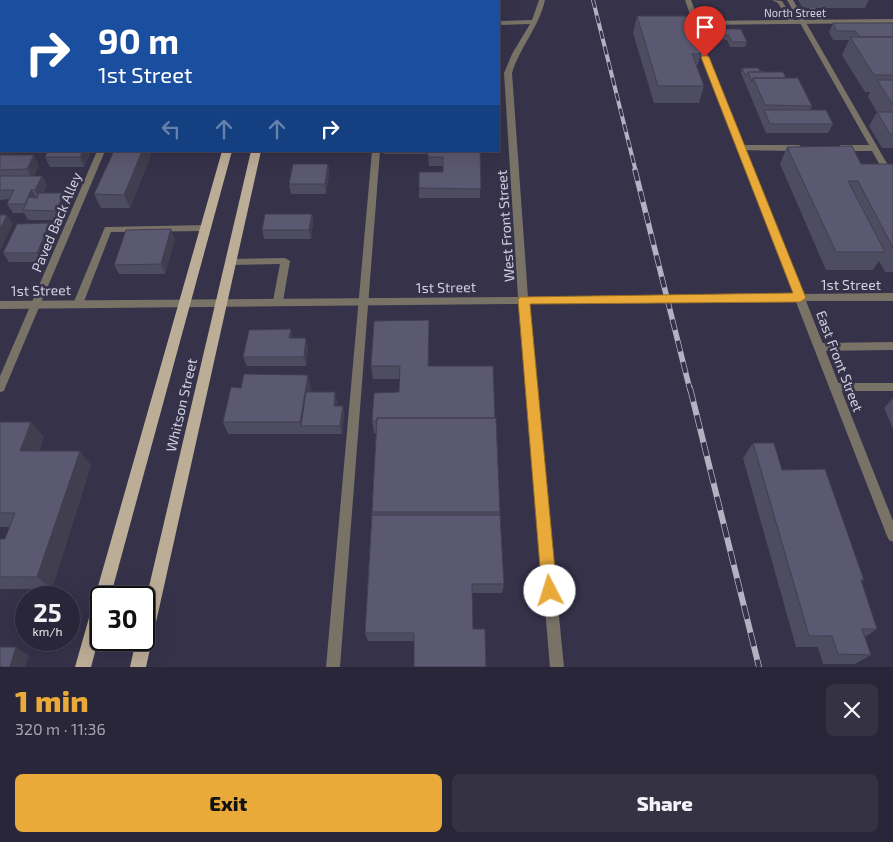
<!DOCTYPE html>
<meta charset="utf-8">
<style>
body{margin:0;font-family:"Exo 2",sans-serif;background:#343243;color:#f1f3f6;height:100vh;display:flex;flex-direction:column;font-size:19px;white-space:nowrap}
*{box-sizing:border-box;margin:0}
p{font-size:16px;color:#a5a5ae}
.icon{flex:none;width:28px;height:28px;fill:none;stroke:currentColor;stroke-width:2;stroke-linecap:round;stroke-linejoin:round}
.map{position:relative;height:667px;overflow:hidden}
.panel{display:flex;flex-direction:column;background:#282638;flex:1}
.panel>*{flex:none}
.top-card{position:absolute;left:0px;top:0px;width:500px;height:152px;box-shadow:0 5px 20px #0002,0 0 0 1px #444353;background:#1a4fa0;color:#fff;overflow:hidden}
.speed{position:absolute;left:15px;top:586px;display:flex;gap:10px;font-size:25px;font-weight:700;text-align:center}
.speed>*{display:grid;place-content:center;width:65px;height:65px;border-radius:50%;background:#282638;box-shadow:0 5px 20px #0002,0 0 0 1px #444353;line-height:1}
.speed small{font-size:12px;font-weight:400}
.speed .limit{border:2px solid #111;border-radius:8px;background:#fff;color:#111}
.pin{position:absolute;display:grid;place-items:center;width:42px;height:42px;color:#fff;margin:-51px -21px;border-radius:50% 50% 50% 0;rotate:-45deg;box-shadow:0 0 5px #0007}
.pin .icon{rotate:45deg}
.me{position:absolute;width:55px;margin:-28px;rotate:355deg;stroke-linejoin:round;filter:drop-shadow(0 0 4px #0008)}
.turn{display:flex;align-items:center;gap:18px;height:105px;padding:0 15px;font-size:22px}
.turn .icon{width:65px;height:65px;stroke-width:2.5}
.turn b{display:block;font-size:35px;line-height:42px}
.lanes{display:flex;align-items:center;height:48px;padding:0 15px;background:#0003;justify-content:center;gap:25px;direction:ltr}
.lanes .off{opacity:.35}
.round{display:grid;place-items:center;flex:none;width:52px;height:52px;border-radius:8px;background:#343243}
.overview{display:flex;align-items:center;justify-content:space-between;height:85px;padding:0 15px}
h1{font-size:30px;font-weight:800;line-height:38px;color:#eaaa39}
.action{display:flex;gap:10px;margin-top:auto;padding:10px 15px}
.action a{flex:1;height:58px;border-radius:8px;background:#eaaa39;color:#111;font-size:20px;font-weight:800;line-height:58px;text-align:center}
.action a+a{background:#343243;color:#f1f3f6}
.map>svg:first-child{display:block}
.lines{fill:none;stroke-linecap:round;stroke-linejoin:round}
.lane{fill:#797267;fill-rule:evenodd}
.street{fill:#797267;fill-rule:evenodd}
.primary{fill:#bcad97;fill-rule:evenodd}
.rail-far2-casing{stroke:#b3b1c2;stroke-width:4}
.rail-far1-casing{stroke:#b3b1c2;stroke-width:5.5}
.rail-casing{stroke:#b3b1c2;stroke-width:6}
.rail-far2{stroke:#35324a;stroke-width:2.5;stroke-dasharray:8;stroke-linecap:butt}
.rail-far1{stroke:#35324a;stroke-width:4;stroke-dasharray:11;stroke-linecap:butt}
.rail{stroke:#35324a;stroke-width:4.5;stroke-dasharray:14;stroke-linecap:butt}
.wall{fill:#4e4c61}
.shaded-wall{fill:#403e4f}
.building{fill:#5b5871;stroke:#403e4f}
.route{fill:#eaaa39;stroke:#986e25}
.labels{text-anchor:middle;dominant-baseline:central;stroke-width:5;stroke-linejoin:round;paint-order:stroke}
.far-street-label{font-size:11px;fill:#d1d0df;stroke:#35324a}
.street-label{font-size:14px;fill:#d1d0df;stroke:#35324a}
</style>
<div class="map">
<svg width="893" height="667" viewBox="0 0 893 667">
<rect width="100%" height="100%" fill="#35324a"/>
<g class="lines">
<path class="lane" d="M163 0H169V1H163Z
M191 0H197V1H191Z
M326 0H332V1H326Z
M385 0H391V1H385Z
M772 0 782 1 795 22 794 23H790L778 3Z
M787 0H793L893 174V184L890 183 872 151H841L837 148 841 145H869Z
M804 0H810L824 22 823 23H819Z
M740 145H799L803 148 799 151 737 150V146Z
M97 151H105L5 388 4 391 0 392V376Z
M372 151H380L340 667H326Z
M206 225 210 228 206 231 111 232 83 304 78 308 75 307 73 304 105 227Z
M285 258 290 261 283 301 278 305 273 301 280 264 231 265 226 262 231 259Z
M893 342V350L820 351 816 350 815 347 816 344 820 343Z
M835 383H893V391H835L831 390 830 387 831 384Z"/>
<path class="street" d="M539 0H545C539 27 520 47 512 73L528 297 793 294 695 39 693 23 685 0H691L699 21 893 19V23L700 25 701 39 803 294 893 293V301H806L893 521V542L889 540 887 536 796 302 528 304 564 667H550L519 304 0 309V301L518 297 504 73 512 54 530 24 499 25V21L532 20Z
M0 23H1V27H0Z"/>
<path class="primary" d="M286 0H294V1H286Z
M222 151H232L110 598H101V630L91 667H75Z
M251 151H261L146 667H130L136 640H144V608Z"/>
<defs>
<path id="rail-far2" d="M593 0 636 172"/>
<path id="rail-far1" d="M635 170 690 390"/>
<path id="rail" d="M690 388 759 667"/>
</defs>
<use href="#rail-far2" class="rail-far2-casing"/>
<use href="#rail-far1" class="rail-far1-casing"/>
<use href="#rail" class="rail-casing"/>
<use href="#rail-far2" class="rail-far2"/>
<use href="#rail-far1" class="rail-far1"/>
<use href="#rail" class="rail"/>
</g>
<path class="wall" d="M86 0H107L106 1H87Z
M131 0H157L156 1H132Z
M341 0H375V1H341Z
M798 0H869L865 8H803Z
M637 16 701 54 697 66 704 86 699 103H654L633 33Z
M833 23H893V148H882L869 126 877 112 868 97 870 92H865L842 55 849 40H833L829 32Z
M722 29 747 42 745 47H730L727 40H724L721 34Z
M742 68 760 71 786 78 812 106 810 110 833 124 828 133H766L741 73Z
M787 147 861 164H893V272H885L879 261 873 270H826L780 164Z
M384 151H480V198H419V188L443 172V166H429L428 154H384Z
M90 154 84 167H50L45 157Z
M151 155 130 208H101L94 194Z
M328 164 329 173 326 194H291L289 184Z
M39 165 34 176H42L47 185 43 193 69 202 61 220H28L24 213H13L7 204 9 199 0 200V170Z
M312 214 313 223 311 239H264L262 230Z
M50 223 56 233 43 262H9L3 253Z
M175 239 165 274H119L114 265Z
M429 333V366L500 512 504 584 502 593H473L414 641H368L365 633 376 433H374L372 421 399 392 400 379H373L371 366Z
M293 338 308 347 306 366H247L243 357Z
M311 387 310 392 337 401 336 406H343L344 414 342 434H228L223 422Z
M893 398V429L884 408Z
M0 422H31L44 437 39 451 91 465 52 589H0V539H5L10 527H0Z
M753 443 864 580 861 582 877 629 865 637 871 655 855 664H823L818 647H796L743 458Z"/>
<path class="shaded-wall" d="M83 151H89L90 154 84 167 80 157Z
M142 151H150L151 155 130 208 124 195Z
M34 155 39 165 32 179 27 169Z
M328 164 329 173 326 194 325 184Z
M42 176 47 185 40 199 35 190Z
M31 190 37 199 29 210 25 204Z
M64 193 69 202 61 220 56 211Z
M312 214 313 223 311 239 309 230Z
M7 215 13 224 0 251V229Z
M50 223 56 233 43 262 37 253Z
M171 229 175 239 165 274 161 264Z
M291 329 293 338H289Z
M306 338 308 347 306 366 304 357Z
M308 375 311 387 305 426H301L300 422Z
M335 392 337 401 335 414 334 406Z
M343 406 344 414 342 434 340 426Z
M31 422 44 437 33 465 20 451Z
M80 451 91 465 52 589 37 577Z
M16 647 29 655 25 667H10Z"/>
<path class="building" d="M637 16H686L701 54H692L704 86H658Z
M833 23H893V37H860L855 31H837Z
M722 29H741L747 42H732L729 36 725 35Z
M850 37H893V76L892 75H874Z
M742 68H758L760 71H765L766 72H748L746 76Z
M748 72H783L786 78H753L752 82Z
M753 78H798L812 106 765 105Z
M877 80H893V105Z
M764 110H826L833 124H770Z
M877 112H893V134H890Z
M852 146 861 164H893V248L858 181H848L885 252H836L787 147Z
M48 151H83L80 157H45Z
M114 151H142L124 195 94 194Z
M428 151H480L481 189 419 188V172H443V157H428Z
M0 155H34L27 169 0 170Z
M293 164H328L325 184H289Z
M0 176H42L35 190H31L25 204H7L14 190H0Z
M39 193H64L56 211 23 210 29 197 37 198Z
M265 214H312L309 230H262Z
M0 215H7L0 229Z
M50 223 37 253H3L17 224Z
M171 229 161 264 114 265 126 230Z
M429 320 428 366H493L495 418H377V421H372L374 393 399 392 400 366H371L374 321Z
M291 329 289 338H306L304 357H243L249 330Z
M244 374 308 375 300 422H223L231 387 241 388Z
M306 392H335L334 406H343L340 426H301Z
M377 418H496L500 512H372Z
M0 422H31L20 451H80L37 577H0V539H5L15 513H0Z
M753 443H774L782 470 825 469 864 580H861L877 629H862L871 655 838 654 832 636H809Z
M372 515H500L504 584H472L473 629H485L486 667H414V633H365Z
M0 647H16L10 667H0Z"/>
<path class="route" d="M705 55 709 57 806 298 800 302 530 304 557 591 555 596 550 598 545 596 542 591 518 300 520 297 793 293 701 57Z"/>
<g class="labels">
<g class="far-street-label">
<text x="795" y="12">North Street</text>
</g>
<g class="street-label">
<text transform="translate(56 222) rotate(-67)">Paved Back Alley</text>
<text transform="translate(505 226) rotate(-94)">West Front Street</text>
<text x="851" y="284">1st Street</text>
<text transform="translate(446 287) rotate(-1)">1st Street</text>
<text transform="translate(41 290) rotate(-1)">1st Street</text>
<text transform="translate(840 361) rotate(69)">East Front Street</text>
<text transform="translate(181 405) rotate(-77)">Whitson Street</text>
</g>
</g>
</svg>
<div class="speed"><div>25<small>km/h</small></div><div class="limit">30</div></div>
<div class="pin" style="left:705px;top:57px;background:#d93025"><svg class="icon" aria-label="arrive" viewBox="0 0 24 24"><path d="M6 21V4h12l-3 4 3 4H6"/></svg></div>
<svg class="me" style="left:550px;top:591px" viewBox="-20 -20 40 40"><circle r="19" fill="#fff"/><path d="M0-13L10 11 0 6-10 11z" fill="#eaaa39"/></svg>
<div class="top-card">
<div class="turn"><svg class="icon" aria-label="right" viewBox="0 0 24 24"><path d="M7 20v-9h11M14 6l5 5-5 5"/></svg><div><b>90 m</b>1st Street</div></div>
<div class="lanes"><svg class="icon off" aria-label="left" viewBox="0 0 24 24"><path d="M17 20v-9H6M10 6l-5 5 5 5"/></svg><svg class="icon off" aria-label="ahead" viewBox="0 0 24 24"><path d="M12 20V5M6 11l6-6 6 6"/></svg><svg class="icon off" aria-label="ahead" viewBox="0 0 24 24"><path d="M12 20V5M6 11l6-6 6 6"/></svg><svg class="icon" aria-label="right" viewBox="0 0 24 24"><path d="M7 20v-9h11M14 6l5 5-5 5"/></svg></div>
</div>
</div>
<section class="panel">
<div class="overview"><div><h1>1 min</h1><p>320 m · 11:36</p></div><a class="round"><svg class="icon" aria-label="close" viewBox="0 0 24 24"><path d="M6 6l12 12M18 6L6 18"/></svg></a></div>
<div class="action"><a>Exit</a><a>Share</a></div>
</section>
